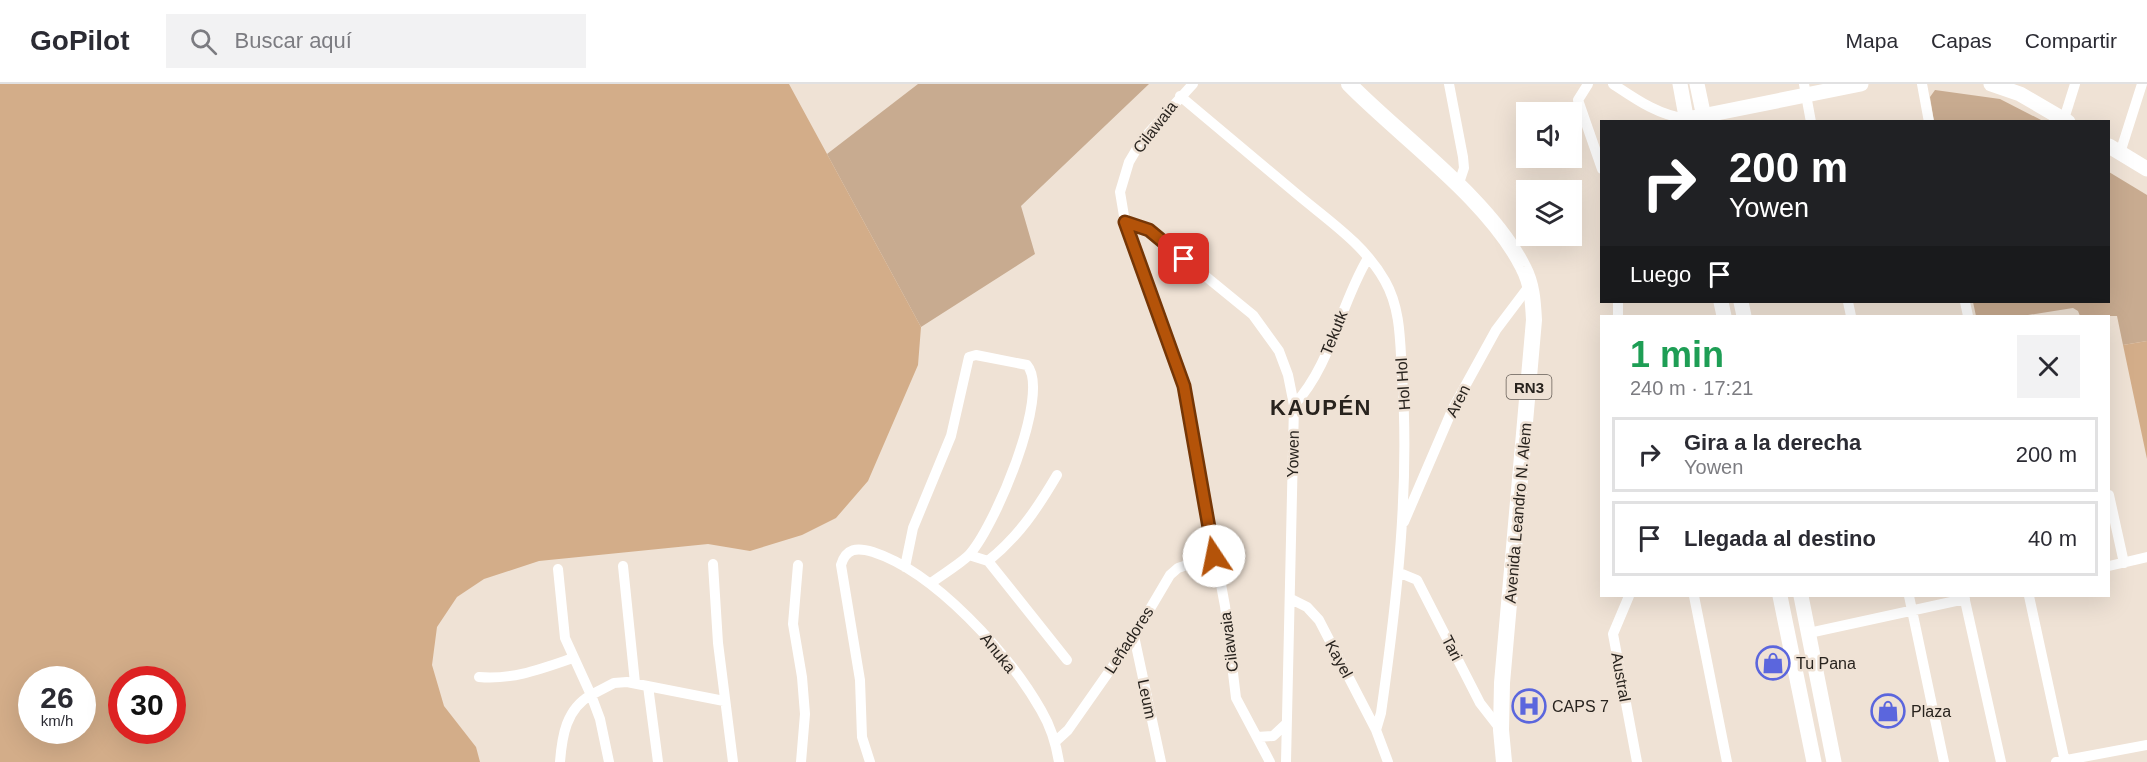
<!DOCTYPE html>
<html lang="es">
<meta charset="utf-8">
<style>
body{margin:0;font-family:Helvetica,sans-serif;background:#f2f2f3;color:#2b2b33;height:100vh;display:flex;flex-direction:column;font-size:22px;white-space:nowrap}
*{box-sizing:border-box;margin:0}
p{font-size:20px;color:#7c7c81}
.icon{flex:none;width:33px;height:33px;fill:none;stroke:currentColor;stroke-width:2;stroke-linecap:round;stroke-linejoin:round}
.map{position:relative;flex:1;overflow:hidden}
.panel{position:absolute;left:1600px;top:231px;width:510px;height:282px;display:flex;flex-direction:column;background:#fff;border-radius:0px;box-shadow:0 6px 24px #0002}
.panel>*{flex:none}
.banner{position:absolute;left:1600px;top:36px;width:510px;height:183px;border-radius:0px;box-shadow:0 6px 24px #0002;background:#202124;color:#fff;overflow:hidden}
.controls{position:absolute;left:1516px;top:18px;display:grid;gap:12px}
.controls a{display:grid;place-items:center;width:66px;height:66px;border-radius:0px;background:#fff;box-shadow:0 6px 24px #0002;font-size:30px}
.speed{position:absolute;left:18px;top:582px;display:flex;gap:12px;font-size:30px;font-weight:700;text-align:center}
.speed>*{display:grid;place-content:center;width:78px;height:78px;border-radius:50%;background:#fff;box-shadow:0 6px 24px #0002;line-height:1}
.speed small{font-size:15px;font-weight:400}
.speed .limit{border:9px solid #d22;background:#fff;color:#111}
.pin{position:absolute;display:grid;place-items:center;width:51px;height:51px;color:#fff;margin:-26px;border-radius:12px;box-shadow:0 3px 9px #0006}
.me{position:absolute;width:66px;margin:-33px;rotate:349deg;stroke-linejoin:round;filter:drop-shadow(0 0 4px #0008)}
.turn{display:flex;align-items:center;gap:21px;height:126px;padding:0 30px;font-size:27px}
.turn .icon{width:78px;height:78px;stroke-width:2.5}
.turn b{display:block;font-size:42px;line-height:51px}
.then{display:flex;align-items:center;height:57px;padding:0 30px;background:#0003;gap:12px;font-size:22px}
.round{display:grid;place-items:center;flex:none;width:63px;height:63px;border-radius:0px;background:#f2f2f3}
.headline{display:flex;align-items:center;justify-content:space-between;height:102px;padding:0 30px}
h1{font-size:36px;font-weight:700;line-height:45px;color:#1e9e55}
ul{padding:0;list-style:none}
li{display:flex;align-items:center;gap:18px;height:75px;margin:0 12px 9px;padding:0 18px;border:3px solid #e1e1e2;border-radius:0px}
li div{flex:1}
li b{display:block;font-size:22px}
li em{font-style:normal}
header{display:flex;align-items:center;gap:36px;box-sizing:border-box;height:84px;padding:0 30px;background:#fff;border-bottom:2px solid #e1e1e2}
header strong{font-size:28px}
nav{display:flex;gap:33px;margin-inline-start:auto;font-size:21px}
.search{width:420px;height:54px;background:#f2f2f3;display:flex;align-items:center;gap:15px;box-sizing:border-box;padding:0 21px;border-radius:0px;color:#7c7c81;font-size:22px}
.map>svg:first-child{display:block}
.green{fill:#c8ab90}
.forest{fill:#d3ad89;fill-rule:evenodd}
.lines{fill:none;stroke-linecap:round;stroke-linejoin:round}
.minor{stroke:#fff;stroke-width:10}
.secondary{stroke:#fff;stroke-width:15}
.trunk{stroke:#fff;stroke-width:16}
.route-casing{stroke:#753606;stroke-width:15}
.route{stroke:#b45309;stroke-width:10}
.labels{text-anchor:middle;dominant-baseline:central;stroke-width:5;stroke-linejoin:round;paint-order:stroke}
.shield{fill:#efe2d5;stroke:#645c55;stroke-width:1.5}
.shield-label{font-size:15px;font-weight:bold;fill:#28231e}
.street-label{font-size:16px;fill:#28231e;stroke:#efe2d5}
.poi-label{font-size:16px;fill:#28231e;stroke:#efe2d5;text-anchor:start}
.district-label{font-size:22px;font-weight:bold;letter-spacing:1.5px;fill:#28231e;stroke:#efe2d5}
</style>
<header>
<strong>GoPilot</strong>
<div class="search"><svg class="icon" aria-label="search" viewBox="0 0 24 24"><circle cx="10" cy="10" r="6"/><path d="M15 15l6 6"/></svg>Buscar aquí</div>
<nav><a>Mapa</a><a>Capas</a><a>Compartir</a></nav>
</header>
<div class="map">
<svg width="2147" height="678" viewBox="0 0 2147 678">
<rect width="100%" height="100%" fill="#efe2d5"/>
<path class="green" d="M918 0H1149L1021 122 1035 170 921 243 827 70Z
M1935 6 2000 15 2043 37H1934L1930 13Z
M2109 88 2147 111V257L2123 261 2117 232H2080L2078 227 2073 224 2022 232H1976L1973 218H2109Z"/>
<path class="forest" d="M0 0H789L921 243 918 281 868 397 836 434 802 451 750 467 708 460 539 477 484 495 457 513 437 543 432 581 444 622 476 663 480 678H0ZM32 596H82V646H32ZM122 596H172V646H122Z
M2147 257V375L2123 261Z"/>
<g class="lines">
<path class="minor" d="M1193 0 1142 56 1129 78 1120 108 1125 138 1184 302 1225 522 1236 614 1270 678
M1449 0 1463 73 1464 84 1458 102
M1588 0 1578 16 1602 85
M1613 0C1637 16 1658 31 1687 35
M1804 0 1811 38
M1922 0 1929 38
M1180 12C1219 45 1259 78 1298 111 1329 137 1365 161 1385 197 1401 225 1400 258 1402 290 1410 404 1397 516 1381 629L1376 646
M2064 35 2075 0
M2120 69 2142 0
M1125 138 1149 146 1253 231 1279 267 1288 291 1294 321 1286 678
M1618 218V232
M1848 218 1851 232
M1965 218 1968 232
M1294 321C1332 280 1340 220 1368 174
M2109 411 2124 479
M1404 438 1453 324 1496 246 1530 201
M969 471 988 477C1019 452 1037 425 1057 391
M988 477 1067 576
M713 480 718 559 733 678
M798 481 793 540 802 593 805 630 801 678
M623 482 635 599
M2109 482 2147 473
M905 483 913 444 951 352 969 273 976 271 1027 281C1052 309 993 447 968 472 957 482 943 490 931 499
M558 485 565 554 591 611C566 625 562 652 560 678
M1400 489 1417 496 1480 619 1501 646
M1629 512 1613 550 1637 678
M1694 512 1727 678
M1909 512 1944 678
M1964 512 2001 678
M2029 512 2065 678
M1291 515 1307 523 1319 536 1376 646 1388 678
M1809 549 1965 515
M1134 552 1161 678
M479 593C513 596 541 585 573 574
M648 602 658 678
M1257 653 1273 652 1286 640
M1056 657 1068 646 1134 552 1170 491 1178 484 1214 472
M609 678 600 635 591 611 614 599 627 598 724 617
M870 678 862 653 860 596 841 481C846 464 857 463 873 468 935 488 1009 570 1041 626 1051 643 1056 659 1059 678
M2056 678 2147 661"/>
<path class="secondary" d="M1680 0 1687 38
M1697 0 1705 38
M1991 0 2020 10 2068 38
M1687 35 1861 0
M2109 62 2147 85
M1721 218 1724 232
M1741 218 1744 232
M1780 512 1814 678
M1801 512 1834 678"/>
<path class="trunk" d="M1349 0C1402 54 1489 115 1523 183 1532 200 1533 217 1534 236L1502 599 1501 646 1504 678"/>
</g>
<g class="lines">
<defs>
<path id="route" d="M1184 175 1149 146 1125 138 1184 302 1214 472"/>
</defs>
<use href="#route" class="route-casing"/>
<use href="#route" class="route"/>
</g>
<defs>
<symbol id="shop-ring" viewBox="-11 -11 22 22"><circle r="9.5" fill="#efe2d5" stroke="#5b66dd" stroke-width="1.5"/><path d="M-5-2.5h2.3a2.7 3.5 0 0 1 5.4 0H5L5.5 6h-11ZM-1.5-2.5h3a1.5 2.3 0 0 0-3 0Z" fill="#5b66dd"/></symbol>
<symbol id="hospital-ring" viewBox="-11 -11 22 22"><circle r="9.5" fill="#efe2d5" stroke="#5b66dd" stroke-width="1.5"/><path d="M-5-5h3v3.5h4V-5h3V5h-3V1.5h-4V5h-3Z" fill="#5b66dd"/></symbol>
</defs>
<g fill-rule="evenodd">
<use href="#shop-ring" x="1754" y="560" width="38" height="38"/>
<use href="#hospital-ring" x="1510" y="603" width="38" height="38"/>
<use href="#shop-ring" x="1869" y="608" width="38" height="38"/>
</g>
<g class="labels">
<rect class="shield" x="1506.5" y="291" width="45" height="24" rx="4.5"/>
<g class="shield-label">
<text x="1529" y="303">RN3</text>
</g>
<g class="street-label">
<text transform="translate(1155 43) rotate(-52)">Cilawaia</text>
<text transform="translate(1334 249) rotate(-68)">Tekutk</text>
<text transform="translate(1403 300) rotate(-94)">Hol Hol</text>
<text transform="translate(1458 317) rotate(-63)">Aren</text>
<text transform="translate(1293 370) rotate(-89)">Yowen</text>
<text transform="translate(1518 429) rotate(-85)">Avenida Leandro N. Alem</text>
<text transform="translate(1129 556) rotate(-57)">Leñadores</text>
<text transform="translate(1229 558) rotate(-97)">Cilawaia</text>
<text transform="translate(1452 564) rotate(63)">Tari</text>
<text transform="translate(998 569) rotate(51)">Anuka</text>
<text transform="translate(1339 575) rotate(62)">Kayel</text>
<text transform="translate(1621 593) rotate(80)">Austral</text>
<text transform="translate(1147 615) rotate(78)">Leum</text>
</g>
<g class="poi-label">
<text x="1796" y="579">Tu Pana</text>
<text x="1552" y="622">CAPS 7</text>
<text x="1911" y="627">Plaza</text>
</g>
<g class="district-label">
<text x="1321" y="323">KAUPÉN</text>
</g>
</g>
</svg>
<div class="controls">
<a><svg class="icon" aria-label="sound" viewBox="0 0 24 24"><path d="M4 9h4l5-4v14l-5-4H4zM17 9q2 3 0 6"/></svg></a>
<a><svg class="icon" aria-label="layers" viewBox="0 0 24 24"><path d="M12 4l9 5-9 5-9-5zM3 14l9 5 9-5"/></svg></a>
</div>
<div class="speed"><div>26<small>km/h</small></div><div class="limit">30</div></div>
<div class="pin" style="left:1184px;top:175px;background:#d93025"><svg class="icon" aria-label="arrive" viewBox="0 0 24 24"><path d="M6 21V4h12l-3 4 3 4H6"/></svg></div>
<svg class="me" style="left:1214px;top:472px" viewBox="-20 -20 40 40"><circle r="19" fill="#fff"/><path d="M0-13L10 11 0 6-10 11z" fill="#b45309"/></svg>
<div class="banner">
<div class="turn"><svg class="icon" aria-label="right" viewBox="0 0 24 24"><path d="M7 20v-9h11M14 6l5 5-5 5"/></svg><div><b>200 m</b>Yowen</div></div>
<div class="then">Luego<svg class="icon" aria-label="arrive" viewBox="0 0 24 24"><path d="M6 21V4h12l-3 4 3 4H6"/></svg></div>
</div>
<section class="panel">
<div class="headline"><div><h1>1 min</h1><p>240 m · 17:21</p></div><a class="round"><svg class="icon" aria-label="close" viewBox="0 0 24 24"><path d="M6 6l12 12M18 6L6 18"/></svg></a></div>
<ul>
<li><svg class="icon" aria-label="right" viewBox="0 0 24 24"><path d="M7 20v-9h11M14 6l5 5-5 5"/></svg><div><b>Gira a la derecha</b><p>Yowen</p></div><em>200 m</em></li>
<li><svg class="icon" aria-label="arrive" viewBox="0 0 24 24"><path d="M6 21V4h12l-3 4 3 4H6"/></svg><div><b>Llegada al destino</b></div><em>40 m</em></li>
</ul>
</section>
</div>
